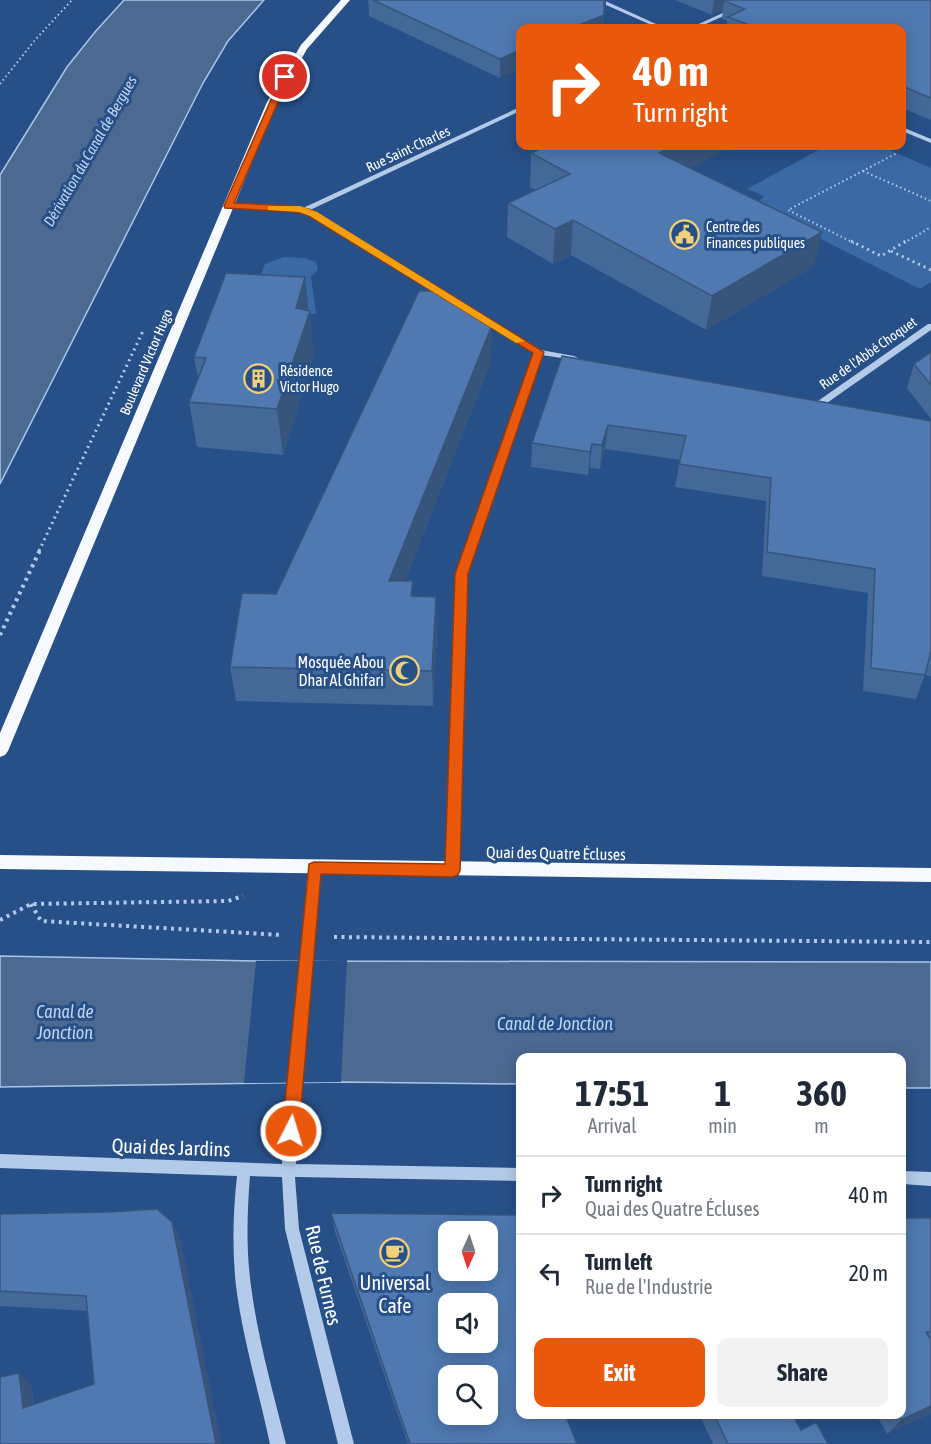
<!DOCTYPE html>
<meta charset="utf-8">
<style>
body{margin:0;font-family:"Asap Condensed",sans-serif;background:#f2f2f3;color:#1f2937;height:100vh;display:flex;flex-direction:column;font-size:22px;white-space:nowrap}
*{box-sizing:border-box;margin:0}
p{font-size:20px;color:#747a83}
.icon{flex:none;width:33px;height:33px;fill:none;stroke:currentColor;stroke-width:2;stroke-linecap:round;stroke-linejoin:round}
.map{position:relative;flex:1;overflow:hidden}
.details{position:absolute;left:516px;top:1053px;width:390px;height:366px;display:flex;flex-direction:column;background:#fff;border-radius:12px;box-shadow:0 3px 15px #0003}
.details>*{flex:none}
.guide{position:absolute;left:516px;top:24px;width:390px;height:126px;border-radius:12px;box-shadow:0 3px 15px #0003;background:#ea580c;color:#fff;overflow:hidden}
.needle{width:39px;rotate:183deg}
.controls{position:absolute;left:438px;top:1221px;display:grid;gap:12px}
.controls a{display:grid;place-items:center;width:60px;height:60px;border-radius:12px;background:#fff;box-shadow:0 3px 15px #0003;font-size:30px}
.pin{position:absolute;display:grid;place-items:center;width:51px;height:51px;color:#fff;margin:-26px;border:3px solid #fff;border-radius:50%;box-shadow:0 2px 6px #0007}
.me{position:absolute;width:66px;margin:-33px;rotate:5deg;stroke-linejoin:round;filter:drop-shadow(0 0 4px #0008)}
.turn{display:flex;align-items:center;gap:21px;height:126px;padding:0 18px;font-size:27px}
.turn .icon{width:78px;height:78px;stroke-width:2.5}
.turn b{display:block;font-size:42px;line-height:51px}
.eta{display:flex;justify-content:space-evenly;align-items:center;height:102px;text-align:center}
.eta b{font-size:36px;font-weight:700;line-height:42px}
.button{display:flex;gap:12px;margin-top:auto;padding:12px 18px}
.button a{flex:1;height:69px;border-radius:12px;background:#ea580c;color:#fff;font-size:24px;font-weight:700;line-height:69px;text-align:center}
.button a+a{background:#f2f2f3;color:#1f2937}
ul{padding:0;list-style:none}
li{display:flex;align-items:center;gap:18px;height:78px;padding:0 18px;border-top:2px solid #e0e1e3}
li div{flex:1}
li b{display:block;font-size:22px}
li em{font-style:normal}
.map>svg:first-child{display:block}
.green{fill:#3b69a5}
.water{fill:#4c6992;stroke:#a8c5e9;stroke-width:1.5}
.pier{fill:#275088}
.lines{fill:none;stroke-linecap:round;stroke-linejoin:round}
.path-far2{stroke:#b3cbe9;stroke-width:2;stroke-dasharray:1.5 3;stroke-linecap:butt}
.path-far1{stroke:#b3cbe9;stroke-width:3;stroke-dasharray:2 4;stroke-linecap:butt}
.path{stroke:#b3cbe9;stroke-width:4;stroke-dasharray:3 4.5;stroke-linecap:butt}
.minor{fill:#b3cbe9;fill-rule:evenodd}
.major{fill:#f6f9fe;fill-rule:evenodd}
.minor-bridge-far1{stroke:#b3cbe9;stroke-width:10}
.minor-bridge{stroke:#b3cbe9;stroke-width:14}
.wall{fill:#446897}
.shaded-wall{fill:#37557b}
.building{fill:#4f79b0;stroke:#37557b;stroke-width:1.5;fill-rule:evenodd}
.route{fill:#ea580c;stroke:#983908;stroke-width:1.5}
.slow{fill:#f59e0b}
.labels{text-anchor:middle;dominant-baseline:central;stroke-width:6;stroke-linejoin:round;paint-order:stroke}
.far-street-label{font-size:14px;fill:#fff;stroke:#275088}
.far-poi-label{font-size:14px;fill:#fff;stroke:#275088;text-anchor:start}
.far-water-label{font-size:15px;font-style:italic;fill:#bfd5f0;stroke:#275088}
.poi-label{font-size:16px;fill:#fff;stroke:#275088;text-anchor:end}
.street-label{font-size:16px;fill:#fff;stroke:#275088}
.water-label{font-size:18px;font-style:italic;fill:#bfd5f0;stroke:#275088}
.near-street-label{font-size:20px;fill:#fff;stroke:#275088}
.near-poi-label{font-size:20px;fill:#fff;stroke:#275088}
</style>
<div class="map">
<svg width="931" height="1444" viewBox="0 0 931 1444">
<rect width="100%" height="100%" fill="#275088"/>
<path class="green" d="M826 146H880L931 168V282L920 289 755 206 764 196 747 189Z
M284 257 304 258 316 262 318 270 311 276 316 314 246 311 263 281 261 274 265 264Z"/>
<path class="water" d="M124 0H264L228 41 203 83 0 484V175L67 67 95 32Z
M0 956 256 961 931 962V1088H902V1058H520V1084L341 1082 0 1087Z"/>
<path class="pier" d="M347 960 341 1082 244 1083 256 961Z"/>
<g class="lines">
<path class="path-far2" d="M0 84 35 40 72 0
M863 171 931 201
M854 243 788 210 897 153
M904 243 931 227"/>
<path class="path-far1" d="M851 241 881 256 906 241
M891 251 931 270
M39 551 143 331"/>
<path class="path" d="M0 635 40 550
M31 904 41 921 282 935
M0 920 31 904 228 901 243 896
M334 937 931 942"/>
<path class="minor" d="M595 0H603L665 28H658Z
M751 0H759L697 28H690Z
M520 107V111L310 210 541 350 574 356 578 358 574 360 542 355 466 574 458 870 456 873 452 875 448 873 446 870 456 574 535 353 307 214 295 211 228 208 224 206 228 204 303 208Z
M902 127 931 139V143L902 131Z
M928 324H931V330L824 405H818V401Z
M314 863 318 865 320 868 316 917 314 921 310 922 306 921 304 917 308 868 310 865Z
M292 1105 297 1107 299 1111 296 1164 520 1168V1181L295 1177 299 1229 354 1444H338L285 1229 282 1177 250 1176C247 1213 246 1250 251 1286 258 1340 273 1392 286 1444H270C259 1392 243 1340 236 1286 232 1249 233 1212 237 1176L0 1168V1154L282 1164 285 1111 287 1107Z
M902 1171 931 1172V1186L902 1184Z"/>
<path class="major" d="M341 0H350L307 49 277 102 8 751 5 755 0 757V733L267 102 301 45Z
M0 855 931 868V882L0 869Z"/>
<path class="minor-bridge-far1" d="M307 944 310 917"/>
<path class="minor-bridge" d="M292 1111 308 943"/>
</g>
<path class="wall" d="M368 0H606V7L604 8 603 28H520L500 78 369 16Z
M675 0H931V120L902 108V28H726L727 21 722 19 723 10 712 15Z
M531 153 690 168 814 266 706 330 571 255 553 264 507 237 508 203 536 190 530 187Z
M308 310 314 355 283 455 197 447 189 402 198 377 194 357Z
M931 352V419L907 388 914 364Z
M562 356 931 421V676L925 675 916 699 863 691 868 593 762 576 766 501 675 487 680 460 605 449 600 469 590 468 588 475 531 467 532 443Z
M491 361 405 581 413 596 437 632 433 706 236 701 230 667Z
M331 1213 520 1414 577 1444H408L335 1232Z
M0 1214 172 1222 180 1239 221 1444H0L19 1373 31 1386 34 1404 94 1384 88 1311 0 1306Z
M931 1218V1413L887 1434 876 1414H902Z
M699 1414H792L801 1430 828 1444H713Z"/>
<path class="shaded-wall" d="M603 0H606V7L602 10Z
M714 0H746L724 1 723 10 712 15Z
M604 15 603 28H572Z
M520 50V69L500 78V59Z
M673 146H734L655 186 659 153Z
M573 220 571 255 553 264 555 229Z
M822 232 814 266 706 330 712 296Z
M305 277 309 314 310 311 314 355 283 455 277 409 296 308Z
M492 325 491 361 391 617 389 581Z
M608 425 605 449 600 469 602 445Z
M592 444 590 468 588 475 590 452Z
M436 597 437 632 433 706 432 671Z
M172 1222 180 1239 221 1444H216Z
M19 1373 31 1386 36 1421 23 1408Z
M931 1406V1413L887 1434 901 1420Z"/>
<path class="building" d="M373 0H604V15L572 28H520V50L500 59Z
M726 0H931V98L902 86V28H757L728 17 745 9 724 1Z
M547 146H673L659 153 822 232 712 296 573 220 555 229 508 203 570 174 531 153Z
M226 273 305 277 296 308 310 311 277 409 189 402 206 358 194 357Z
M419 291H436L443 293 492 325 389 581H413L411 596 436 597 432 671 230 667 242 593 276 594Z
M931 352V385L914 364Z
M562 356 931 421V651L925 675 871 668 875 569 767 552 771 478 679 464 686 436 608 425 602 445 592 444 590 452 532 443Z
M157 1209 172 1222 216 1444H0V1377L19 1373 23 1408 94 1384 86 1296 0 1291V1214L109 1212Z
M331 1213 520 1215V1414H565L577 1444H410ZM448 1232H488V1270H448ZM448 1304H488V1342H448ZM448 1376H488V1414H448Z
M902 1218H931V1332H926L931 1340V1406L901 1420 898 1414H902Z
M714 1414H792L801 1430 816 1422 828 1444H728Z"/>
<path class="route" d="M285 75 289 77 234 203 295 206 312 210 544 352 468 574 460 870 458 875 452 877 321 874 299 1131 297 1137 291 1139 285 1137 282 1131 309 864 314 862 445 864 455 574 533 353 306 214 295 212 225 208 224 206 281 77Z"/>
<path class="slow" d="M268 206H300L317 212 525 341 516 343 310 216 299 212 268 210Z"/>
<defs>
<symbol id="civic-ring" viewBox="-11 -11 22 22"><circle r="9.5" fill="#275088" stroke="#f2d078" stroke-width="1.5"/><path d="M-.6-6.5H3V-4.5H.6V-3L4-1V1h2V6H-6V1h2V-1L-.6-3ZM-1.2 2.5V6h2.4V2.5Z" fill="#f2d078"/></symbol>
<symbol id="building-ring" viewBox="-11 -11 22 22"><circle r="9.5" fill="#275088" stroke="#f2d078" stroke-width="1.5"/><path d="M-4-6H4V6H1V3H-1V6H-4ZM-2.5-4.3h1.7v1.8h-1.7ZM.8-4.3h1.7v1.8H.8ZM-2.5-1h1.7V.8h-1.7ZM.8-1h1.7V.8H.8Z" fill="#f2d078"/></symbol>
<symbol id="mosque-ring" viewBox="-11 -11 22 22"><circle r="9.5" fill="#275088" stroke="#f2d078" stroke-width="1.5"/><path d="M3.5-4.9A6 6 0 1 0 3.5 4.9A5 5 0 1 1 3.5-4.9Z" fill="#f2d078"/></symbol>
<symbol id="cafe-ring" viewBox="-11 -11 22 22"><circle r="9.5" fill="#275088" stroke="#f2d078" stroke-width="1.5"/><path d="M-5.5-4.5H6V0H3Q3 3.5 0 3.5H-2.5Q-5.5 3.5-5.5 0ZM3-3.2v2h1.7v-2ZM-6 4.5H4V6H-6Z" fill="#f2d078"/></symbol>
</defs>
<g fill-rule="evenodd">
<use href="#civic-ring" x="668" y="218" width="33" height="33"/>
<use href="#building-ring" x="242" y="362" width="33" height="33"/>
<use href="#mosque-ring" x="388" y="654" width="33" height="33"/>
<use href="#cafe-ring" x="378" y="1236" width="33" height="33"/>
</g>
<g class="labels">
<g class="far-street-label">
<text transform="translate(408 149) rotate(-25)">Rue Saint-Charles</text>
<text transform="translate(868 353) rotate(-35)">Rue de l'Abbé Choquet</text>
<text transform="translate(146 362) rotate(-67)">Boulevard Victor Hugo</text>
</g>
<g class="far-poi-label">
<text x="706" y="227">Centre des<tspan x="706" dy="16">Finances publiques</tspan></text>
<text x="280" y="371">Résidence<tspan x="280" dy="16">Victor Hugo</tspan></text>
</g>
<g class="far-water-label">
<text transform="translate(90 151) rotate(-60)">Dérivation du Canal de Bergues</text>
</g>
<g class="poi-label">
<text x="384" y="662">Mosquée Abou<tspan x="384" dy="18">Dhar Al Ghifari</tspan></text>
</g>
<g class="street-label">
<text transform="translate(556 853) rotate(1)">Quai des Quatre Écluses</text>
</g>
<g class="water-label">
<text x="65" y="1011">Canal de<tspan x="65" dy="21">Jonction</tspan></text>
<text x="555" y="1023">Canal de Jonction</text>
</g>
<g class="near-street-label">
<text transform="translate(171 1147) rotate(2)">Quai des Jardins</text>
<text transform="translate(324 1275) rotate(77)">Rue de Furnes</text>
</g>
<g class="near-poi-label">
<text x="395" y="1282">Universal<tspan x="395" dy="23">Cafe</tspan></text>
</g>
</g>
</svg>
<div class="controls">
<a><svg class="needle" viewBox="-14 -14 28 28"><path d="M0-13l5 13h-10z" fill="#e53935"/><path d="M0 13l5-13h-10z" fill="#747a83"/></svg></a>
<a><svg class="icon" aria-label="sound" viewBox="0 0 24 24"><path d="M4 9h4l5-4v14l-5-4H4zM17 9q2 3 0 6"/></svg></a>
<a><svg class="icon" aria-label="search" viewBox="0 0 24 24"><circle cx="10" cy="10" r="6"/><path d="M15 15l6 6"/></svg></a>
</div>
<div class="pin" style="left:285px;top:77px;background:#d93025"><svg class="icon" aria-label="arrive" viewBox="0 0 24 24"><path d="M6 21V4h12l-3 4 3 4H6"/></svg></div>
<svg class="me" style="left:291px;top:1131px" viewBox="-20 -20 40 40"><circle r="17" fill="#ea580c" stroke="#fff" stroke-width="3"/><path d="M0-11L8 9 0 5-8 9z" fill="#fff"/></svg>
<div class="guide">
<div class="turn"><svg class="icon" aria-label="right" viewBox="0 0 24 24"><path d="M7 20v-9h11M14 6l5 5-5 5"/></svg><div><b>40 m</b>Turn right</div></div>
</div>
<section class="details">
<div class="eta">
<div><b>17:51</b><p>Arrival</p></div>
<div><b>1</b><p>min</p></div>
<div><b>360</b><p>m</p></div>
</div>
<ul>
<li><svg class="icon" aria-label="right" viewBox="0 0 24 24"><path d="M7 20v-9h11M14 6l5 5-5 5"/></svg><div><b>Turn right</b><p>Quai des Quatre Écluses</p></div><em>40 m</em></li>
<li><svg class="icon" aria-label="left" viewBox="0 0 24 24"><path d="M17 20v-9H6M10 6l-5 5 5 5"/></svg><div><b>Turn left</b><p>Rue de l'Industrie</p></div><em>20 m</em></li>
</ul>
<div class="button"><a>Exit</a><a>Share</a></div>
</section>
</div>
